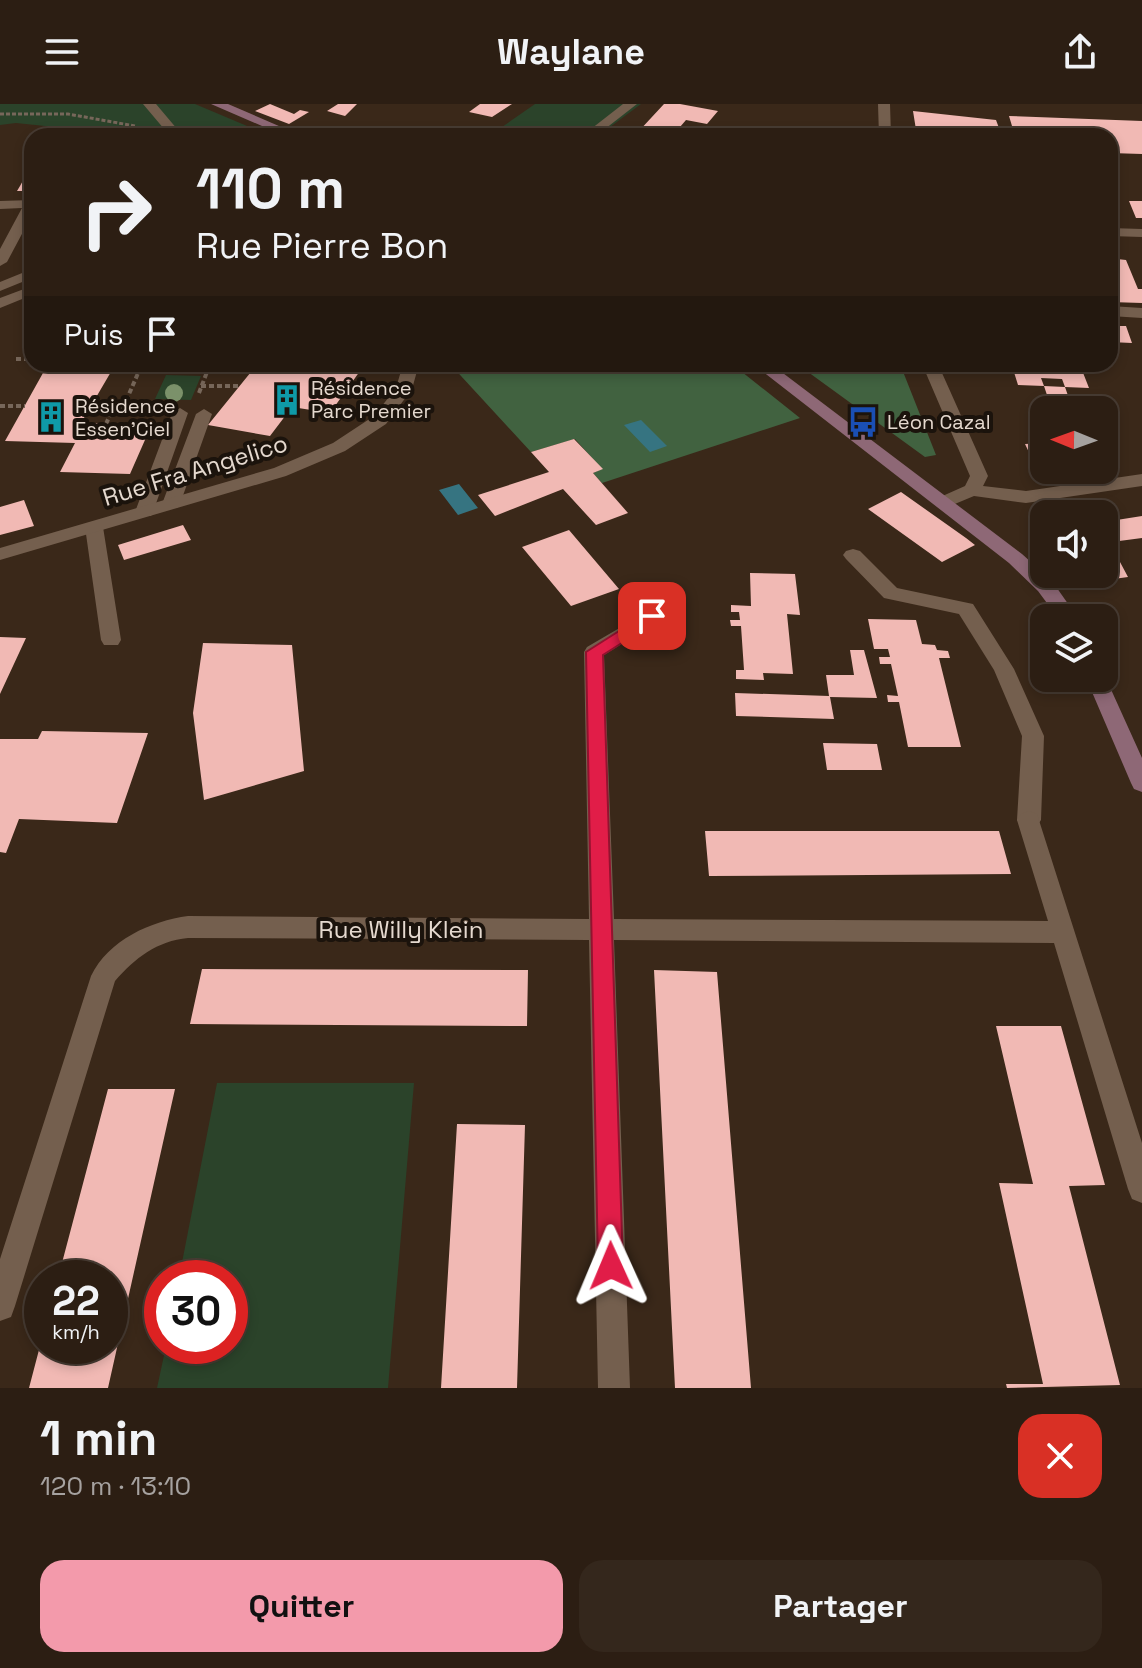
<!DOCTYPE html>
<html lang="fr">
<meta charset="utf-8">
<style>
body{margin:0;font-family:"Space Grotesk",sans-serif;background:#34271c;color:#f1f3f6;height:100vh;display:flex;flex-direction:column;font-size:30px;white-space:nowrap}
*{box-sizing:border-box;margin:0}
p{font-size:26px;color:#a6a2a0}
.icon{flex:none;width:44px;height:44px;fill:none;stroke:currentColor;stroke-width:2;stroke-linecap:round;stroke-linejoin:round}
.map{position:relative;height:1284px;overflow:hidden}
.drawer{display:flex;flex-direction:column;background:#2c1e13;flex:1}
.drawer>*{flex:none}
.guide{position:absolute;left:24px;top:24px;width:1094px;height:244px;border-radius:24px;box-shadow:0 4px 12px #0003,0 0 0 2px #483c33;background:#2c1e13;color:#f1f3f6;overflow:hidden}
.needle{width:52px;rotate:271deg}
.controls{position:absolute;left:1030px;top:292px;display:grid;gap:16px}
.controls a{display:grid;place-items:center;width:88px;height:88px;border-radius:16px;background:#2c1e13;box-shadow:0 4px 12px #0003,0 0 0 2px #483c33;font-size:40px}
.speed{position:absolute;left:24px;top:1156px;display:flex;gap:16px;font-size:40px;font-weight:700;text-align:center}
.speed>*{display:grid;place-content:center;width:104px;height:104px;border-radius:50%;background:#2c1e13;box-shadow:0 4px 12px #0003,0 0 0 2px #483c33;line-height:1}
.speed small{font-size:20px;font-weight:400}
.speed .limit{border:12px solid #d22;background:#fff;color:#111}
.pin{position:absolute;display:grid;place-items:center;width:68px;height:68px;color:#fff;margin:-34px;border-radius:16px;box-shadow:0 4px 12px #0006}
.me{position:absolute;width:88px;margin:-44px;rotate:359deg;stroke-linejoin:round;filter:drop-shadow(0 0 6px #0008)}
.turn{display:flex;align-items:center;gap:28px;height:168px;padding:0 40px;font-size:36px}
.turn .icon{width:104px;height:104px;stroke-width:2.5}
.turn b{display:block;font-size:56px;line-height:68px}
.then{display:flex;align-items:center;height:76px;padding:0 40px;background:#0003;gap:16px;font-size:30px}
.round{display:grid;place-items:center;flex:none;width:84px;height:84px;border-radius:24px;background:#34271c}
.headline{display:flex;align-items:center;justify-content:space-between;height:136px;padding:0 40px}
h1{font-size:48px;font-weight:700;line-height:60px}
.button{display:flex;gap:16px;margin-top:auto;padding:16px 40px}
.button a{flex:1;height:92px;border-radius:24px;background:#f39aab;color:#111;font-size:32px;font-weight:700;line-height:92px;text-align:center}
.button a+a{background:#34271c;color:#f1f3f6}
header{display:flex;justify-content:space-between;align-items:center;height:104px;padding:0 40px;background:#2c1e13;font-size:36px;font-weight:700}
.map>svg:first-child{display:block}
.green{fill:#2b432a}
.forest{fill:#416240}
.water{fill:#367481}
.building{fill:#f1b9b4;fill-rule:evenodd}
.lines{fill:none;stroke-linecap:round;stroke-linejoin:round}
.path-far1{stroke:#77675a;stroke-width:3;stroke-dasharray:4 2;stroke-linecap:butt}
.path{stroke:#77675a;stroke-width:4;stroke-dasharray:5 3;stroke-linecap:butt}
.service{fill:#745f4e;fill-rule:evenodd}
.pedestrian{fill:#745f4e;fill-rule:evenodd}
.minor{fill:#745f4e;fill-rule:evenodd}
.secondary{fill:#8e6876;fill-rule:evenodd}
.tree{fill:#7b916a}
.route{fill:#e11d48;stroke:#92132f;stroke-width:2}
.labels{text-anchor:middle;dominant-baseline:central;stroke-width:8;stroke-linejoin:round;paint-order:stroke}
.far-poi-label{font-size:20px;fill:#e5d9cf;stroke:#1b130c;text-anchor:start}
.street-label{font-size:24px;fill:#e5d9cf;stroke:#1b130c}
</style>
<header><svg class="icon" aria-label="menu" viewBox="0 0 24 24"><path d="M4 6h16M4 12h16M4 18h16"/></svg>Waylane<svg class="icon" aria-label="share" viewBox="0 0 24 24"><path d="M12 15V3M7 8l5-5 5 5M5 13v7h14v-7"/></svg></header>
<div class="map">
<svg width="1142" height="1284" viewBox="0 0 1142 1284">
<rect width="100%" height="100%" fill="#3a2819"/>
<path class="green" d="M0 0H195L271 32H142L16 19 0 21Z
M535 0H641L598 32H489Z
M166 271 201 272 191 296 155 295Z
M217 979H414L388 1284H157L166 1242H230V1174H179Z"/>
<path class="forest" d="M450 260H732L800 314 602 379 593 369 602 365 575 335 531 348Z
M797 260H900L936 351 925 353Z"/>
<path class="water" d="M641 316 667 342 650 348 624 321Z
M459 380 478 404 458 411 439 386Z"/>
<path class="building" d="M270 0 294 10 300 6 309 8 289 20 255 7Z
M338 0H357L345 12 327 7Z
M480 0H512L492 13 469 8Z
M664 0H680L718 7 707 20 686 16 680 23 704 28 700 32 671 27 667 32 638 28Z
M913 7 996 16 1002 32H917Z
M1009 12 1142 17V50L1110 49V32H1015Z
M32 60V87H17L20 82Z
M1129 97H1142V114H1136Z
M1110 136 1117 155 1126 156 1138 185H1142V199L1110 198Z
M1110 222H1126L1132 239 1110 238Z
M48 260 115 261 81 319 152 320 130 370 60 368 75 339 5 337Z
M295 260H365L330 309 292 303 270 332 208 321 255 263 289 268Z
M1036 260 1080 261 1089 284 1065 283 1073 306H1052L1044 282 1018 281 1013 265 1038 266ZM1041 274 1062 275 1065 283 1044 282Z
M574 335 603 365 593 369 628 409 596 421 563 385 495 412 478 391 549 368 531 348Z
M1044 339V360L1035 361 1025 340Z
M901 388 966 434 975 441 942 458 868 405Z
M24 396 34 422 0 431V403Z
M1142 412V434L1104 439V418Z
M183 421 191 436 124 456 118 441Z
M569 426 619 485 571 502 522 443Z
M1104 449 1109 459 1120 458 1128 473 1078 480 1073 470H1104Z
M750 469 795 470 800 511 787 510 793 570 763 569 764 576 736 575V566H744L741 522H731L730 516H740L739 508H731V501L751 502Z
M868 515 916 516 922 540 935 541 937 546 948 547 950 554H939L961 643H908L899 598H888L887 591 898 592 891 560H880L879 553H890L888 545H874Z
M0 533 26 534 0 590Z
M203 539 292 541 304 667 204 696 193 609Z
M850 546H864L877 594 830 593 834 615 736 612 735 589 829 592 826 571H854Z
M42 627 148 629 117 719 19 715 6 749 0 748V635H38Z
M823 639 877 640 882 666H827Z
M705 727H999L1011 770 709 772Z
M202 865 528 866 527 922 190 920Z
M654 866 717 868 751 1284H675Z
M996 922H1061L1105 1081 1069 1082 1120 1281 1007 1284 1006 1280H1043L999 1079 1033 1080Z
M108 985H175L108 1284H29L40 1242H110V1174H58Z
M457 1020 525 1021 517 1284H441Z"/>
<g class="lines">
<path class="path-far1" d="M0 10H68L135 22"/>
<path class="path" d="M16 255H32
M201 282H240
M199 289 210 260
M0 302H25
M88 303 155 304
M123 304 142 260
M106 320 113 304"/>
<path class="service" d="M623 0H637L596 32H582Z
M32 165V174L0 187V178Z
M204 305 212 310 180 400 177 404H165L162 400 196 310Z
M853 445 860 447 897 484 973 500 1014 565 1044 632 1041 716 1037 722 1029 725 1021 722 1017 716 1022 632 994 566 959 510 884 494 846 455 843 451 846 447Z"/>
<path class="pedestrian" d="M143 0H156L183 32H170Z
M32 96V111L7 158 0 162V145L22 104 0 105V97Z
M32 182V191L0 204V194Z
M180 304 188 309 153 408 151 412H137L135 408 172 309Z
M94 417 103 423 121 536 118 541H104L101 536 85 423Z"/>
<path class="minor" d="M878 0H890L891 32H879Z
M1110 124 1142 125V133L1110 132Z
M1110 202 1142 204V214L1110 212Z
M403 260H419L412 285 386 320 345 347 286 372 0 456V444L274 364 333 339 374 312 396 284Z
M922 260H938L988 372 983 382 1026 387 1142 370V382L1026 399 974 392 950 402H938L935 398 938 394 965 382 970 372Z
M652 505 662 512 659 517 604 551 614 815 1048 817 1017 716 1021 710 1029 707 1037 710 1142 1039V1099L1132 1095 1128 1085 1054 839 614 836 630 1284H598L589 836 188 834C157 837 135 854 115 877L15 1202 11 1213 0 1217V1155L91 872C108 836 151 817 188 812L589 815 584 548 587 543Z"/>
<path class="secondary" d="M211 0H228L302 32H285Z
M753 260H771L1022 450 1052 477 1078 514H1058L1038 487 1009 459Z
M1104 570 1142 654V688L1134 685 1131 679 1086 574H1104Z"/>
</g>
<circle class="tree" cx="174" cy="289" r="9"/>
<path class="route" d="M652 506 658 508 661 512 658 516 603 551 623 1162 620 1171 611 1174 602 1171 598 1162 586 548Z"/>
<defs>
<symbol id="building-bare" viewBox="-9 -9 18 18"><path d="M-4-6H4V6H1V3H-1V6H-4ZM-2.5-4.3h1.7v1.8h-1.7ZM.8-4.3h1.7v1.8H.8ZM-2.5-1h1.7V.8h-1.7ZM.8-1h1.7V.8H.8Z" fill="#0f9aa8" stroke="#1b130c" stroke-width="2.5" paint-order="stroke"/></symbol>
<symbol id="bus-bare" viewBox="-9 -9 18 18"><path d="M-5-6H5V4H4V6H2V4H-2V6H-4V4H-5ZM-3.5-4V0h7V-4ZM-3.5 1.2v1.5H-2V1.2ZM2 1.2v1.5H3.5V1.2Z" fill="#1a4fb4" stroke="#1b130c" stroke-width="2.5" paint-order="stroke"/></symbol>
</defs>
<g fill-rule="evenodd">
<use href="#building-bare" x="265" y="274" width="44" height="44"/>
<use href="#building-bare" x="29" y="291" width="44" height="44"/>
<use href="#bus-bare" x="841" y="296" width="44" height="44"/>
</g>
<g class="labels">
<g class="far-poi-label">
<text x="311" y="284">Résidence<tspan x="311" dy="23">Parc Premier</tspan></text>
<text x="75" y="302">Résidence<tspan x="75" dy="23">Essen'Ciel</tspan></text>
<text x="887" y="318">Léon Cazal</text>
</g>
<g class="street-label">
<text transform="translate(195 366) rotate(-17)">Rue Fra Angelico</text>
<text x="401" y="825">Rue Willy Klein</text>
</g>
</g>
</svg>
<div class="controls">
<a><svg class="needle" viewBox="-14 -14 28 28"><path d="M0-13l5 13h-10z" fill="#e53935"/><path d="M0 13l5-13h-10z" fill="#a6a2a0"/></svg></a>
<a><svg class="icon" aria-label="sound" viewBox="0 0 24 24"><path d="M4 9h4l5-4v14l-5-4H4zM17 9q2 3 0 6"/></svg></a>
<a><svg class="icon" aria-label="layers" viewBox="0 0 24 24"><path d="M12 4l9 5-9 5-9-5zM3 14l9 5 9-5"/></svg></a>
</div>
<div class="speed"><div>22<small>km/h</small></div><div class="limit">30</div></div>
<div class="pin" style="left:652px;top:512px;background:#d93025"><svg class="icon" aria-label="arrive" viewBox="0 0 24 24"><path d="M6 21V4h12l-3 4 3 4H6"/></svg></div>
<svg class="me" style="left:611px;top:1162px" viewBox="-20 -20 40 40"><path d="M0-17L14 15 0 8-14 15z" fill="#e11d48" stroke="#fff" stroke-width="4"/></svg>
<div class="guide">
<div class="turn"><svg class="icon" aria-label="right" viewBox="0 0 24 24"><path d="M7 20v-9h11M14 6l5 5-5 5"/></svg><div><b>110 m</b>Rue Pierre Bon</div></div>
<div class="then">Puis<svg class="icon" aria-label="arrive" viewBox="0 0 24 24"><path d="M6 21V4h12l-3 4 3 4H6"/></svg></div>
</div>
</div>
<section class="drawer">
<div class="headline"><div><h1>1 min</h1><p>120 m · 13:10</p></div><a class="round" style="background:#d93025;color:#fff"><svg class="icon" aria-label="close" viewBox="0 0 24 24"><path d="M6 6l12 12M18 6L6 18"/></svg></a></div>
<div class="button"><a>Quitter</a><a>Partager</a></div>
</section>
